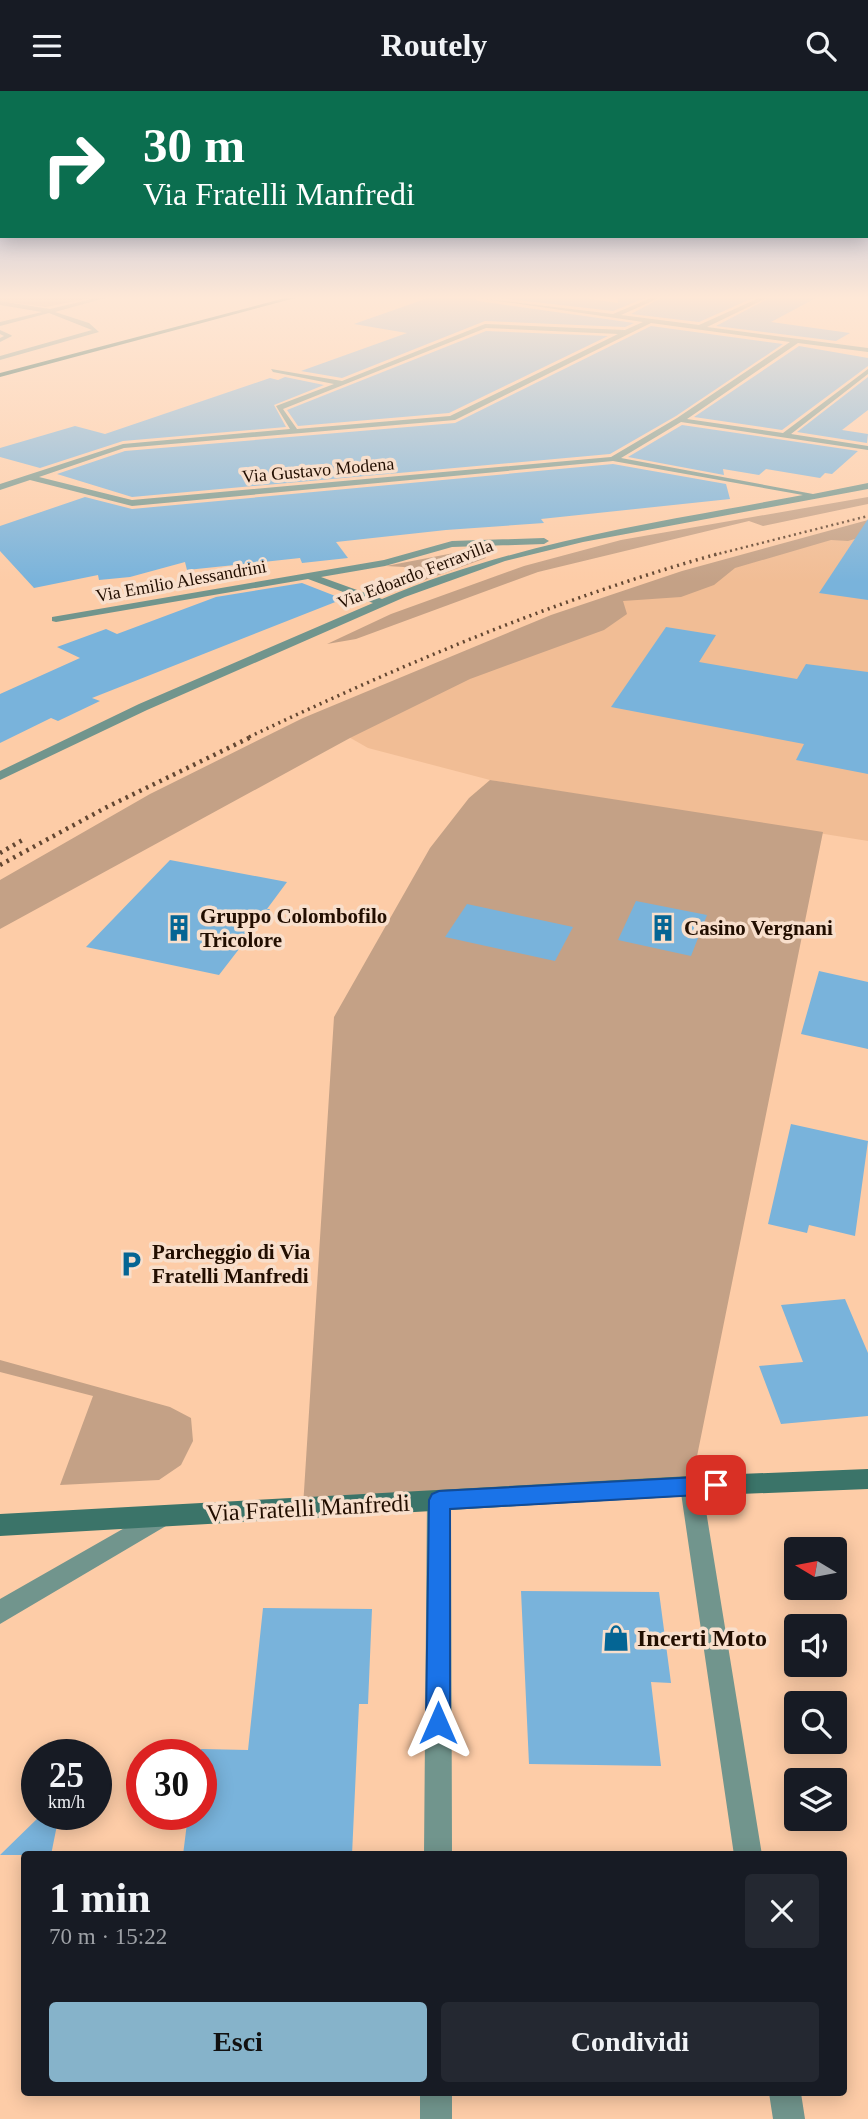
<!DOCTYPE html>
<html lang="it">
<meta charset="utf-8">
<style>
body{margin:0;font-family:"Times New Roman",serif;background:#242831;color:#f1f3f6;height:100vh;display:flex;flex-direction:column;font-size:26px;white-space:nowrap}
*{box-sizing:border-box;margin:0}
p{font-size:23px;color:#9ea1a6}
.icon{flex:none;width:38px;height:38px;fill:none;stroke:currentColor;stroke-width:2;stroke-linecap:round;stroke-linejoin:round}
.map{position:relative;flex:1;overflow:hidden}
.details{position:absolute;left:21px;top:1760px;width:826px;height:245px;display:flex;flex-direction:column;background:#171b24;border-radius:7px;box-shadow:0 4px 18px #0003}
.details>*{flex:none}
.banner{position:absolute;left:0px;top:0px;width:868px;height:147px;box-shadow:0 4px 18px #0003;background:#0b6e4f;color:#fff;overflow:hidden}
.needle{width:46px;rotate:280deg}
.controls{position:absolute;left:784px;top:1446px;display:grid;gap:14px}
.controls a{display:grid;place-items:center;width:63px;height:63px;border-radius:7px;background:#171b24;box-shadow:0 4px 18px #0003;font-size:35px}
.speed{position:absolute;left:21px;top:1648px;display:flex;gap:14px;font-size:35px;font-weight:700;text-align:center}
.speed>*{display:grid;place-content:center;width:91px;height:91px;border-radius:50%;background:#171b24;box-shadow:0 4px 18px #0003;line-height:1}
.speed small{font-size:18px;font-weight:400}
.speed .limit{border:10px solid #d22;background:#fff;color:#111}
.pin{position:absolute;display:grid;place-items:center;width:60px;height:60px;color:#fff;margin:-30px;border-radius:14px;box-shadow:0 4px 10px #0006}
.me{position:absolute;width:77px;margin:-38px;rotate:0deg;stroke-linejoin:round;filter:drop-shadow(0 0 5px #0008)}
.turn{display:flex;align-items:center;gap:24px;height:147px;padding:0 28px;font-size:32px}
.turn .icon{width:91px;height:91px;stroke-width:2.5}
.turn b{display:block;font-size:49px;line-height:60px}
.round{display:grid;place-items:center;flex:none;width:74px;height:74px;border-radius:7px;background:#242831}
.head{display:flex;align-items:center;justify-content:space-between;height:119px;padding:0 28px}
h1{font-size:42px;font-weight:600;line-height:52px}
.action{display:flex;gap:14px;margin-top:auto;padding:14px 28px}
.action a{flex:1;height:80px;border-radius:7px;background:#86b3ca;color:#111;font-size:28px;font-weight:600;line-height:80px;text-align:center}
.action a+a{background:#242831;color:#f1f3f6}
header{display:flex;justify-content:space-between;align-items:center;height:91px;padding:0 28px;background:#171b24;font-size:32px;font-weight:600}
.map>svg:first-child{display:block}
.built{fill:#f1bd95}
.green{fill:#c4a186}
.building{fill:#79b3db}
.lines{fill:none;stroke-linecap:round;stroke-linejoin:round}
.minor{fill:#71958d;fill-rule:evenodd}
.secondary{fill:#3b7469;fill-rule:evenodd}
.trunk{fill:#085046;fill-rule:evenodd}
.rail-far2{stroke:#624631;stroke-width:2.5;stroke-dasharray:2 3.5;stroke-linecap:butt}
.rail-far1{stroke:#624631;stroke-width:3.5;stroke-dasharray:2 4.5;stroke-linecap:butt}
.rail{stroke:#624631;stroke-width:4.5;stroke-dasharray:2.5 5;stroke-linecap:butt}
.route{fill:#1a73e8;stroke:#114b97;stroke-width:2}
.labels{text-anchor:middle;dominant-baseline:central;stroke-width:7;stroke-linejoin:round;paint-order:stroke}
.far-street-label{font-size:18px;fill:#220e00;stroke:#f8dfcc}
.poi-label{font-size:21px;font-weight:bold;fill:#220e00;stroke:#f8dfcc;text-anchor:start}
.near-street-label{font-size:24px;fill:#220e00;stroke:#f8dfcc}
.near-poi-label{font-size:24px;font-weight:bold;fill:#220e00;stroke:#f8dfcc;text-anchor:start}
</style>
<header><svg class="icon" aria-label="menu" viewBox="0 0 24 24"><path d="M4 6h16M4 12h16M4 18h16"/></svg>Routely<svg class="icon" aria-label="search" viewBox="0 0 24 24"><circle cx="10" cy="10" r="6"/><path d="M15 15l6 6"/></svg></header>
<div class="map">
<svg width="868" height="2028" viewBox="0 0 868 2028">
<rect width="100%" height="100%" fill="#fdcca7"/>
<path class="built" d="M868 434V750L490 689 368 657 319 629 557 527Z"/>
<path class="green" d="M0 207H91L46 216 0 210Z
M868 406V413L763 435 749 430 538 481 356 548 327 553 391 523 524 475 621 449Z
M868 429V444L848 450 831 449 735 477 714 494 681 506 623 510 627 523 604 539 470 588 350 647 0 838V789L150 703 303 627 551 524 682 480Z
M459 461 484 464 486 467 389 502 368 501 421 487V482L404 476 386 475Z
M490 689 823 741 691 1395 303 1416 334 926 430 757 469 707Z
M0 1269 170 1316 191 1327 193 1350 181 1374 159 1389 60 1394 93 1305 0 1281Z"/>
<path class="building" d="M428 207H475L478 210 634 232 625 236 485 230 342 287 301 280 407 242 354 233Z
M499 207H585L618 212V207H645L613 220Z
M661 207H753L699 231 631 223Z
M769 207H816L771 231 850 242 836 250 716 235Z
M651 235 783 253 676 325 610 363 132 406 57 383 125 360 455 332Z
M486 240 608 245 449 322 298 335 287 319Z
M799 255 868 267V275L782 339 694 326Z
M285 286 324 294 274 314 286 336 123 350 40 377 0 366V357L75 335 105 343 270 287 278 289Z
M868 286V319L842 339 868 343 867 352 797 341Z
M682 334 858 360 832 383 825 382 820 387 766 378 759 384 723 378 724 384 628 366Z
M613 373 726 393 730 408 541 428 544 432 446 439 336 451 348 467 302 472 300 467 187 479 185 471 130 486 99 489 98 484 34 497 0 460V435L85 406 132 418Z
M868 428V509L819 502Z
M302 492 343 508 92 607 100 610 58 630 51 627 0 652V603L80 567 57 556 106 538 117 543 216 506Z
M666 536 716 544 699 571 797 588 806 573 868 581V683L796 669 804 653 611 616Z
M170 769 287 791 267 818H270L219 884 86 856Z
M636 810 707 824 691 865 618 849Z
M467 813 573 836 555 870 445 846Z
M819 880 868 891V958L801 943Z
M791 1033 868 1050 855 1145 809 1134 807 1142 768 1133Z
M845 1208 868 1262V1325L781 1333 759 1275 803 1271 781 1214Z
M521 1500 659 1501 671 1592 651 1591 661 1675 529 1673Z
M263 1517 372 1518 368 1613H359L352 1764H183L188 1724H201V1658L248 1659Z
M41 1724H59L51 1764H0Z"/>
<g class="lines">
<path class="minor" d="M96 207H105L55 221 89 232 99 241 0 269V265L92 239 49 222 0 235V231L42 221 0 214V210L50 218Z
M478 207 613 223 651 207H659L621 224 699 234 759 207H767L707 236 868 257V261L798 252 687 328 783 342 868 278V283L791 343 868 355V359L681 331 621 367 813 403 868 392V398L583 451 505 470 405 506 147 619 0 689V680L139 613 373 512 308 488 56 531 52 530V526L384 469 452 450 544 447 549 450 544 453 452 456 385 475 321 486 382 508C516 451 660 431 803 404L613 370 132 415 30 389 0 399V393L123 353 290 338 276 315 334 293 273 281 271 278 342 290 485 233 625 239 643 231ZM651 232 790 251 677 327 611 366 132 409 39 386 124 357 455 329ZM486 237 618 243 450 325 297 338 283 318Z
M0 239 11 244 12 245 0 251V247L4 245 0 243Z
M691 1385 699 1388 702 1395 762 1764H734L680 1395 683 1388Z
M439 1399 447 1402 451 1409 452 1764H424L427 1409 431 1402Z
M163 1415 171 1418 175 1425 171 1432 0 1533V1508Z
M420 2002H452V2028H420Z
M769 2002H801L805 2028H773Z"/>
<path class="secondary" d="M868 1378V1398L691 1405 0 1445V1423L691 1385Z"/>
<path class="trunk" d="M285 207H295L0 286V282Z"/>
<path class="rail-far2" d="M714 464 868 425"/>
<path class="rail-far1" d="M249 646C401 574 558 507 721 462"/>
<path class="rail" d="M0 762 26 747
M0 774 107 716 253 645"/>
</g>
<linearGradient id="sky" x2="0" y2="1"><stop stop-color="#8aa4d9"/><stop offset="0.42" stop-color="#fee8d7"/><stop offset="1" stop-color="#fee8d7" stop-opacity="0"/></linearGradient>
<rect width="868" height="491" fill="url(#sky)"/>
<path class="route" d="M716 1385 723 1388 727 1394 723 1401 716 1403 450 1418V1632L447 1640 438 1644 430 1640 426 1632 429 1409 432 1403 439 1400Z"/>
<defs>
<symbol id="building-bare" viewBox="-9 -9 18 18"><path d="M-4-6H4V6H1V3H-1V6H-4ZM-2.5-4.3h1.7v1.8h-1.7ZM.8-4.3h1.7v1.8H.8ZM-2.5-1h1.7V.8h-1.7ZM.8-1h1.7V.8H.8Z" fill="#046594" stroke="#f8dfcc" stroke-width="2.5" paint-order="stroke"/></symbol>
<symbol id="parking-bare" viewBox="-9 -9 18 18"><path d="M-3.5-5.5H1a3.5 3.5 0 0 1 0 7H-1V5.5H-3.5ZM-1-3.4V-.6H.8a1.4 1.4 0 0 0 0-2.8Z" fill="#046594" stroke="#f8dfcc" stroke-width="2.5" paint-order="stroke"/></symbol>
<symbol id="shop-bare" viewBox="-9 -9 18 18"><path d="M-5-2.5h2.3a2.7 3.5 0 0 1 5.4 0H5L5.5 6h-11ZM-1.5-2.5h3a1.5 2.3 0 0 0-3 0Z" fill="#046594" stroke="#f8dfcc" stroke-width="2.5" paint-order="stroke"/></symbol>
</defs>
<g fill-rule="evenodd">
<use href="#building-bare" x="160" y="818" width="38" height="38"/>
<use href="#building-bare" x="644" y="818" width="38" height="38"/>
<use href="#parking-bare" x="112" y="1154" width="38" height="38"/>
<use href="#shop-bare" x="597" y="1528" width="38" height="38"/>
</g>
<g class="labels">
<g class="far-street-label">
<text transform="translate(318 379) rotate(-5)">Via Gustavo Modena</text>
<text transform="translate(415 483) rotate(-21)">Via Edoardo Ferravilla</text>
<text transform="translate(181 490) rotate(-10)">Via Emilio Alessandrini</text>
</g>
<g class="poi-label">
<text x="200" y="825">Gruppo Colombofilo<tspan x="200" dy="24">Tricolore</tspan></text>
<text x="684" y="837">Casino Vergnani</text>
<text x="152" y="1161">Parcheggio di Via<tspan x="152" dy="24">Fratelli Manfredi</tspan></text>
</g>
<g class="near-street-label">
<text transform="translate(308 1417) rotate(-3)">Via Fratelli Manfredi</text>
</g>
<g class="near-poi-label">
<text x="637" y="1547">Incerti Moto</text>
</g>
</g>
</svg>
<div class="controls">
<a><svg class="needle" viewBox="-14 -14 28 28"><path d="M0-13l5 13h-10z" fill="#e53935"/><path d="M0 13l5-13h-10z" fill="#9ea1a6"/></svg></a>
<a><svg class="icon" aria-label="sound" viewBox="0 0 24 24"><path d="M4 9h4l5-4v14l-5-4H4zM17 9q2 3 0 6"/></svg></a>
<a><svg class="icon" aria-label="search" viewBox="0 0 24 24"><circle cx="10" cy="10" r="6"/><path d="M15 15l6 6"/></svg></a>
<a><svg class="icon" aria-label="layers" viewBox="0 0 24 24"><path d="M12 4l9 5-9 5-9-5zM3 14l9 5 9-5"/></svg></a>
</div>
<div class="speed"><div>25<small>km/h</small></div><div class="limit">30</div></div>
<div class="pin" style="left:716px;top:1394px;background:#d93025"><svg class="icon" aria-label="arrive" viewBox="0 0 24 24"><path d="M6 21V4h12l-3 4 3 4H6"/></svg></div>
<svg class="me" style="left:438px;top:1632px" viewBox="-20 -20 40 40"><path d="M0-17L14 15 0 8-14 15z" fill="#1a73e8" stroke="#fff" stroke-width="4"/></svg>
<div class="banner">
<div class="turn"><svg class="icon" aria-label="right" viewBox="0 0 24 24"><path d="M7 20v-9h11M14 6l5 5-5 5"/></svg><div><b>30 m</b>Via Fratelli Manfredi</div></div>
</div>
<section class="details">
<div class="head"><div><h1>1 min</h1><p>70 m · 15:22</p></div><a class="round"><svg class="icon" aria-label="close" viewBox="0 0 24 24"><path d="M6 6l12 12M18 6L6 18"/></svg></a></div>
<div class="action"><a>Esci</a><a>Condividi</a></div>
</section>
</div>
